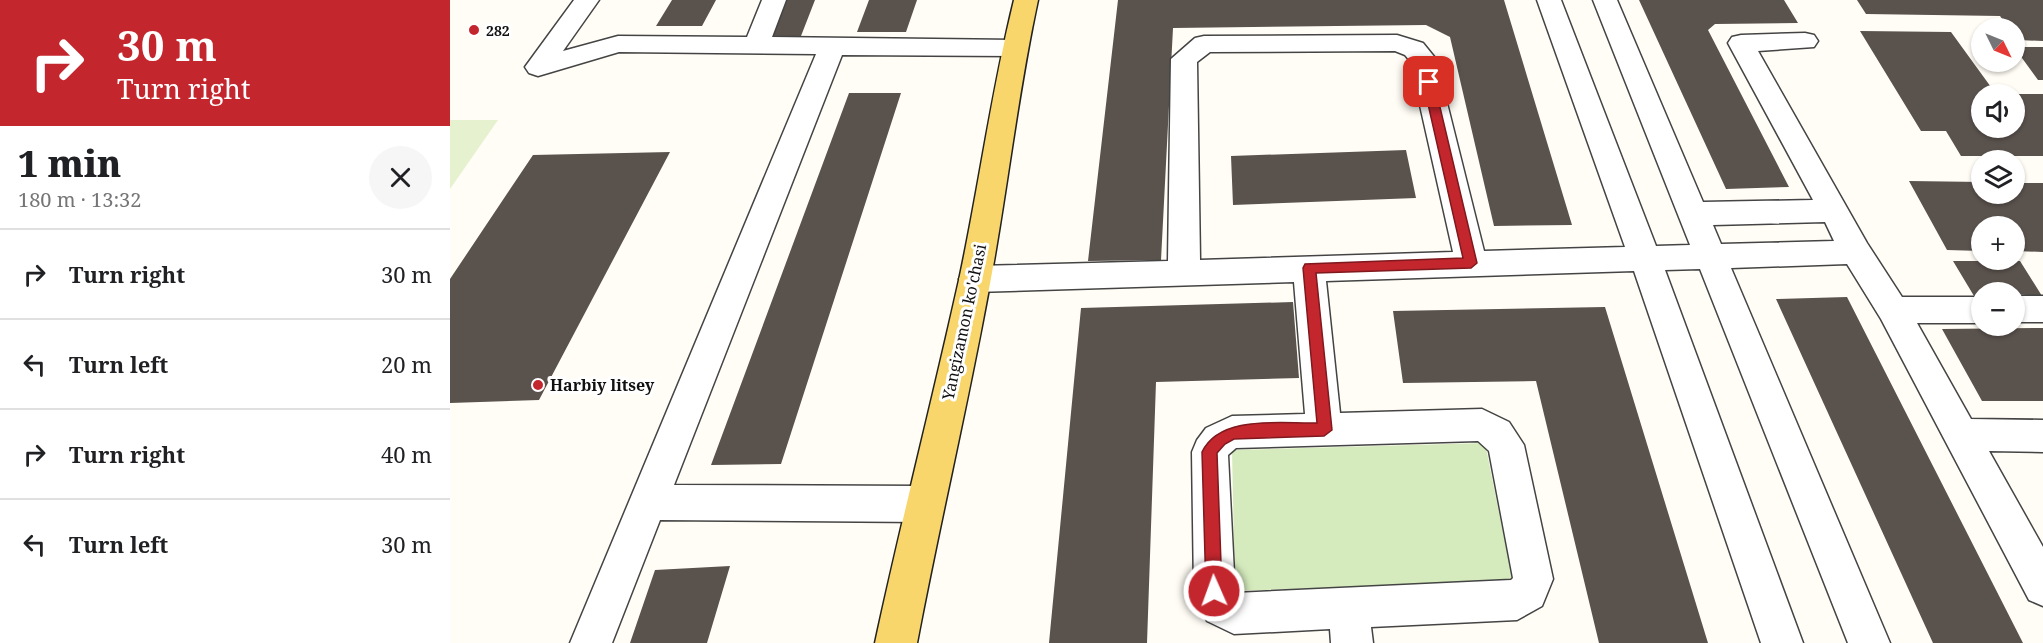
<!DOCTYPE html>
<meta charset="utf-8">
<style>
body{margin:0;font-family:"Noto Serif",serif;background:#f6f6f6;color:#202124;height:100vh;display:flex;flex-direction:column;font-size:22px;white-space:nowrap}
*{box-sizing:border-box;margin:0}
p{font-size:20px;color:#757577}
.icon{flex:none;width:33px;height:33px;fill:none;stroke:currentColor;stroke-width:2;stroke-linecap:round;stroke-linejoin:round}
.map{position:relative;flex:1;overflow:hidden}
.drawer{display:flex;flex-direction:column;background:#fff;width:450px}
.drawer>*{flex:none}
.banner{background:#c4262e;color:#fff;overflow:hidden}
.needle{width:39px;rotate:133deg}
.buttons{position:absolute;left:1521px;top:18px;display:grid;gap:12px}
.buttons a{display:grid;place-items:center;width:54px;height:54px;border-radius:50%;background:#fff;box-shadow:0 2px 4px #0004;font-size:30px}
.pin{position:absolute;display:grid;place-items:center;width:51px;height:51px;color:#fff;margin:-26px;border-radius:12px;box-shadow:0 3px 9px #0006}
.me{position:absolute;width:66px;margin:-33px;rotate:358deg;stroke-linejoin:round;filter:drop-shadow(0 0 4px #0008)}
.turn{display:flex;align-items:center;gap:21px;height:126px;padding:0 18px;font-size:27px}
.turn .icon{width:78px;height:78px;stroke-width:2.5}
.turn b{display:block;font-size:42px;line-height:51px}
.round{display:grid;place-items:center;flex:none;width:63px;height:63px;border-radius:32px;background:#f6f6f6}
.summary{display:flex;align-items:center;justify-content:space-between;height:102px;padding:0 18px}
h1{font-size:36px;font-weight:800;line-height:45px}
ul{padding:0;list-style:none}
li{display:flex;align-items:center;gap:18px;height:90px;padding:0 18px;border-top:2px solid #e0e0e0}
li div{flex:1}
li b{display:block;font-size:22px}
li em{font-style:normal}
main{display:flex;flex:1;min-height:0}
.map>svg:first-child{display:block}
.green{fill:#d5ebbd}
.pitch{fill:#e6f2cf}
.building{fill:#5a524d}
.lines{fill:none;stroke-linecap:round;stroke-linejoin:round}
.minor-casing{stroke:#444;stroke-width:3}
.major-casing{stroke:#222;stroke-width:3}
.minor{fill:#fff;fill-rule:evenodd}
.major{fill:#f9d66b;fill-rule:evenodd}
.route{fill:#c4262e;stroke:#7f191e;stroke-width:1.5}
.poi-dot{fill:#c4262e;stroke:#fff;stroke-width:2}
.labels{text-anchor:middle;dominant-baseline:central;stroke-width:6;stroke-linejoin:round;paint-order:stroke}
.far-poi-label{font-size:14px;font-weight:bold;fill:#111;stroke:#fff;text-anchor:start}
.street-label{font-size:16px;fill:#111;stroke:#fff}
.poi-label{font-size:16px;font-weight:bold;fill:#111;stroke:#fff;text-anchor:start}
</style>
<main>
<section class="drawer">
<div class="banner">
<div class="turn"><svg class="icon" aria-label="right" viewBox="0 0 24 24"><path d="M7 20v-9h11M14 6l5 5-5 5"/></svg><div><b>30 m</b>Turn right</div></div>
</div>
<div class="summary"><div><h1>1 min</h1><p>180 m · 13:32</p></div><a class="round"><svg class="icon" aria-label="close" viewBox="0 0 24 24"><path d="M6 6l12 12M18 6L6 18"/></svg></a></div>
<ul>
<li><svg class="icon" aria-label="right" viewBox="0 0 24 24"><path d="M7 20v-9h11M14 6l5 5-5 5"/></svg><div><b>Turn right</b></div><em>30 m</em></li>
<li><svg class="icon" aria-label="left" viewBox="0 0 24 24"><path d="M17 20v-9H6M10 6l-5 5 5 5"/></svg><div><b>Turn left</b></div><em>20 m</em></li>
<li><svg class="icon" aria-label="right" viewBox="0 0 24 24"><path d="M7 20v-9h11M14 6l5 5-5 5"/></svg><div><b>Turn right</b></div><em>40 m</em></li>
<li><svg class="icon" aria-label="left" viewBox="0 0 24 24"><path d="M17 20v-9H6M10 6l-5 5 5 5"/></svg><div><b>Turn left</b></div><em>30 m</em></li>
</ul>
</section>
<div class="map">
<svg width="1593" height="643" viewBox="0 0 1593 643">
<rect width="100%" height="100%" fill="#fffdf5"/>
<path class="green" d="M1035 443 1063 582 785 591 782 450Z"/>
<path class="pitch" d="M0 120H48L0 189Z"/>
<path class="building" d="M222 0H266L252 26H206Z
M336 0H365L351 36 320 37Z
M419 0H467L456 32H407Z
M668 0H1054L1122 225 1044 226 1000 37 976 25 723 28 711 260 638 261Z
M1189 0H1334L1348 23 1265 24 1258 30 1339 187 1276 189Z
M1407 0H1593V41L1568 40 1564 28H1559L1550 16 1416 14Z
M1410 31 1501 32 1546 94H1532V128H1564V94H1593V156H1511L1496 131H1471Z
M1564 47H1593V80H1588Z
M399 93H451L331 464 261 465Z
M956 150 966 198 783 205 781 156Z
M220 152 89 400 0 403V279L83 155Z
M1459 181 1532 182V194H1564V183H1593V252L1564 251V226H1532V251L1497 250Z
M1503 261H1570L1592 296 1532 292V296H1524Z
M1397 297 1573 643H1483L1326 299Z
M843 302 849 378 706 382 697 643H599L631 308Z
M1155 307 1258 643H1149L1086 381 953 383 943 311Z
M1593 328V401H1532L1492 329Z
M280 566 257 643H180L205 570Z"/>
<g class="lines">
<defs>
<path id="minor" d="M124 0H149L113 51 168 36 297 37 312 0H336L322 37 565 40 574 42 578 48 574 54 565 56 392 55 224 485 474 486 487 491 493 504 487 517 474 522 210 520 162 643H120L366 54 169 52 88 76 79 73 75 67Z
M1087 0H1111L1206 246 1240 245 1143 0H1167L1253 202 1363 200 1278 43 1282 37 1291 35 1355 33 1364 35 1368 41 1364 47 1308 51 1417 243 1452 297H1532V323H1467L1521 419 1593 420V452L1539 451 1593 547V606L1579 600 1431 319 1397 264 1281 268 1440 643H1398L1250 269 1215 270 1353 643H1311L1184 271 876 281 890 413 1032 409 1059 422 1074 445 1103 579 1092 606 1067 620 921 627 923 643H881L880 629 784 634 757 621 744 591 742 452 747 440 756 428 782 416 855 414 844 282 525 292 514 288 509 279 514 270 525 266 718 261 721 59 745 38 754 36 947 35 973 43 986 59 1034 251 1175 247ZM945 51 955 55 960 61 1003 252 750 260 747 62 760 52ZM1375 222 1384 241 1271 244 1263 225ZM1028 441 1039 451 1063 578 1061 580 785 593 778 455 786 448Z
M1564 296H1593V322H1564Z"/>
<path id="major" d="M564 0H588C568 92 558 185 541 278 519 400 490 521 467 643H425C451 522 482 402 509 280 529 187 541 93 564 0Z"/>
</defs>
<use href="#minor" class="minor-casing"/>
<use href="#major" class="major-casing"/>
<use href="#minor" class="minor"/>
<use href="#major" class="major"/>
</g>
<path class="route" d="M979 78 984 82 1027 263 1021 268 866 273 882 430 874 436 784 439 775 444 767 453 772 591 770 597 764 600 758 597 756 591 752 452C770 414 831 424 867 423L853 268 855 264 1013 258 973 82Z"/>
<g class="poi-dot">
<circle cx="24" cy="30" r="6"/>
<circle cx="88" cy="385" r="6"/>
</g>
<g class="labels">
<g class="far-poi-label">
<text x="36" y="30">282</text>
</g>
<g class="street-label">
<text transform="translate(514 322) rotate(-78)">Yangizamon ko'chasi</text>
</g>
<g class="poi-label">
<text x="100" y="385">Harbiy litsey</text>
</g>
</g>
</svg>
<div class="buttons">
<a><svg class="needle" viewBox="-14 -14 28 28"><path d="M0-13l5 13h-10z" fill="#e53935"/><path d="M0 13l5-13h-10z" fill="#757577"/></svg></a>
<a><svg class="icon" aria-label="sound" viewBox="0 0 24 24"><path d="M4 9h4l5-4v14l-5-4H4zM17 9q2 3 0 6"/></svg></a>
<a><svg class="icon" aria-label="layers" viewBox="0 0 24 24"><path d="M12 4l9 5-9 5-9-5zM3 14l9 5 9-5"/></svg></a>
<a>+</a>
<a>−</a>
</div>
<div class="pin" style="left:979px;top:82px;background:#d93025"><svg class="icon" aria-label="arrive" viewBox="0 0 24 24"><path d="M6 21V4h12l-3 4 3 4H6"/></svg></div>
<svg class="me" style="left:764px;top:591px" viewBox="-20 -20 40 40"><circle r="17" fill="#c4262e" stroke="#fff" stroke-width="3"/><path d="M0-11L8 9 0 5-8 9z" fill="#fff"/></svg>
</div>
</main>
